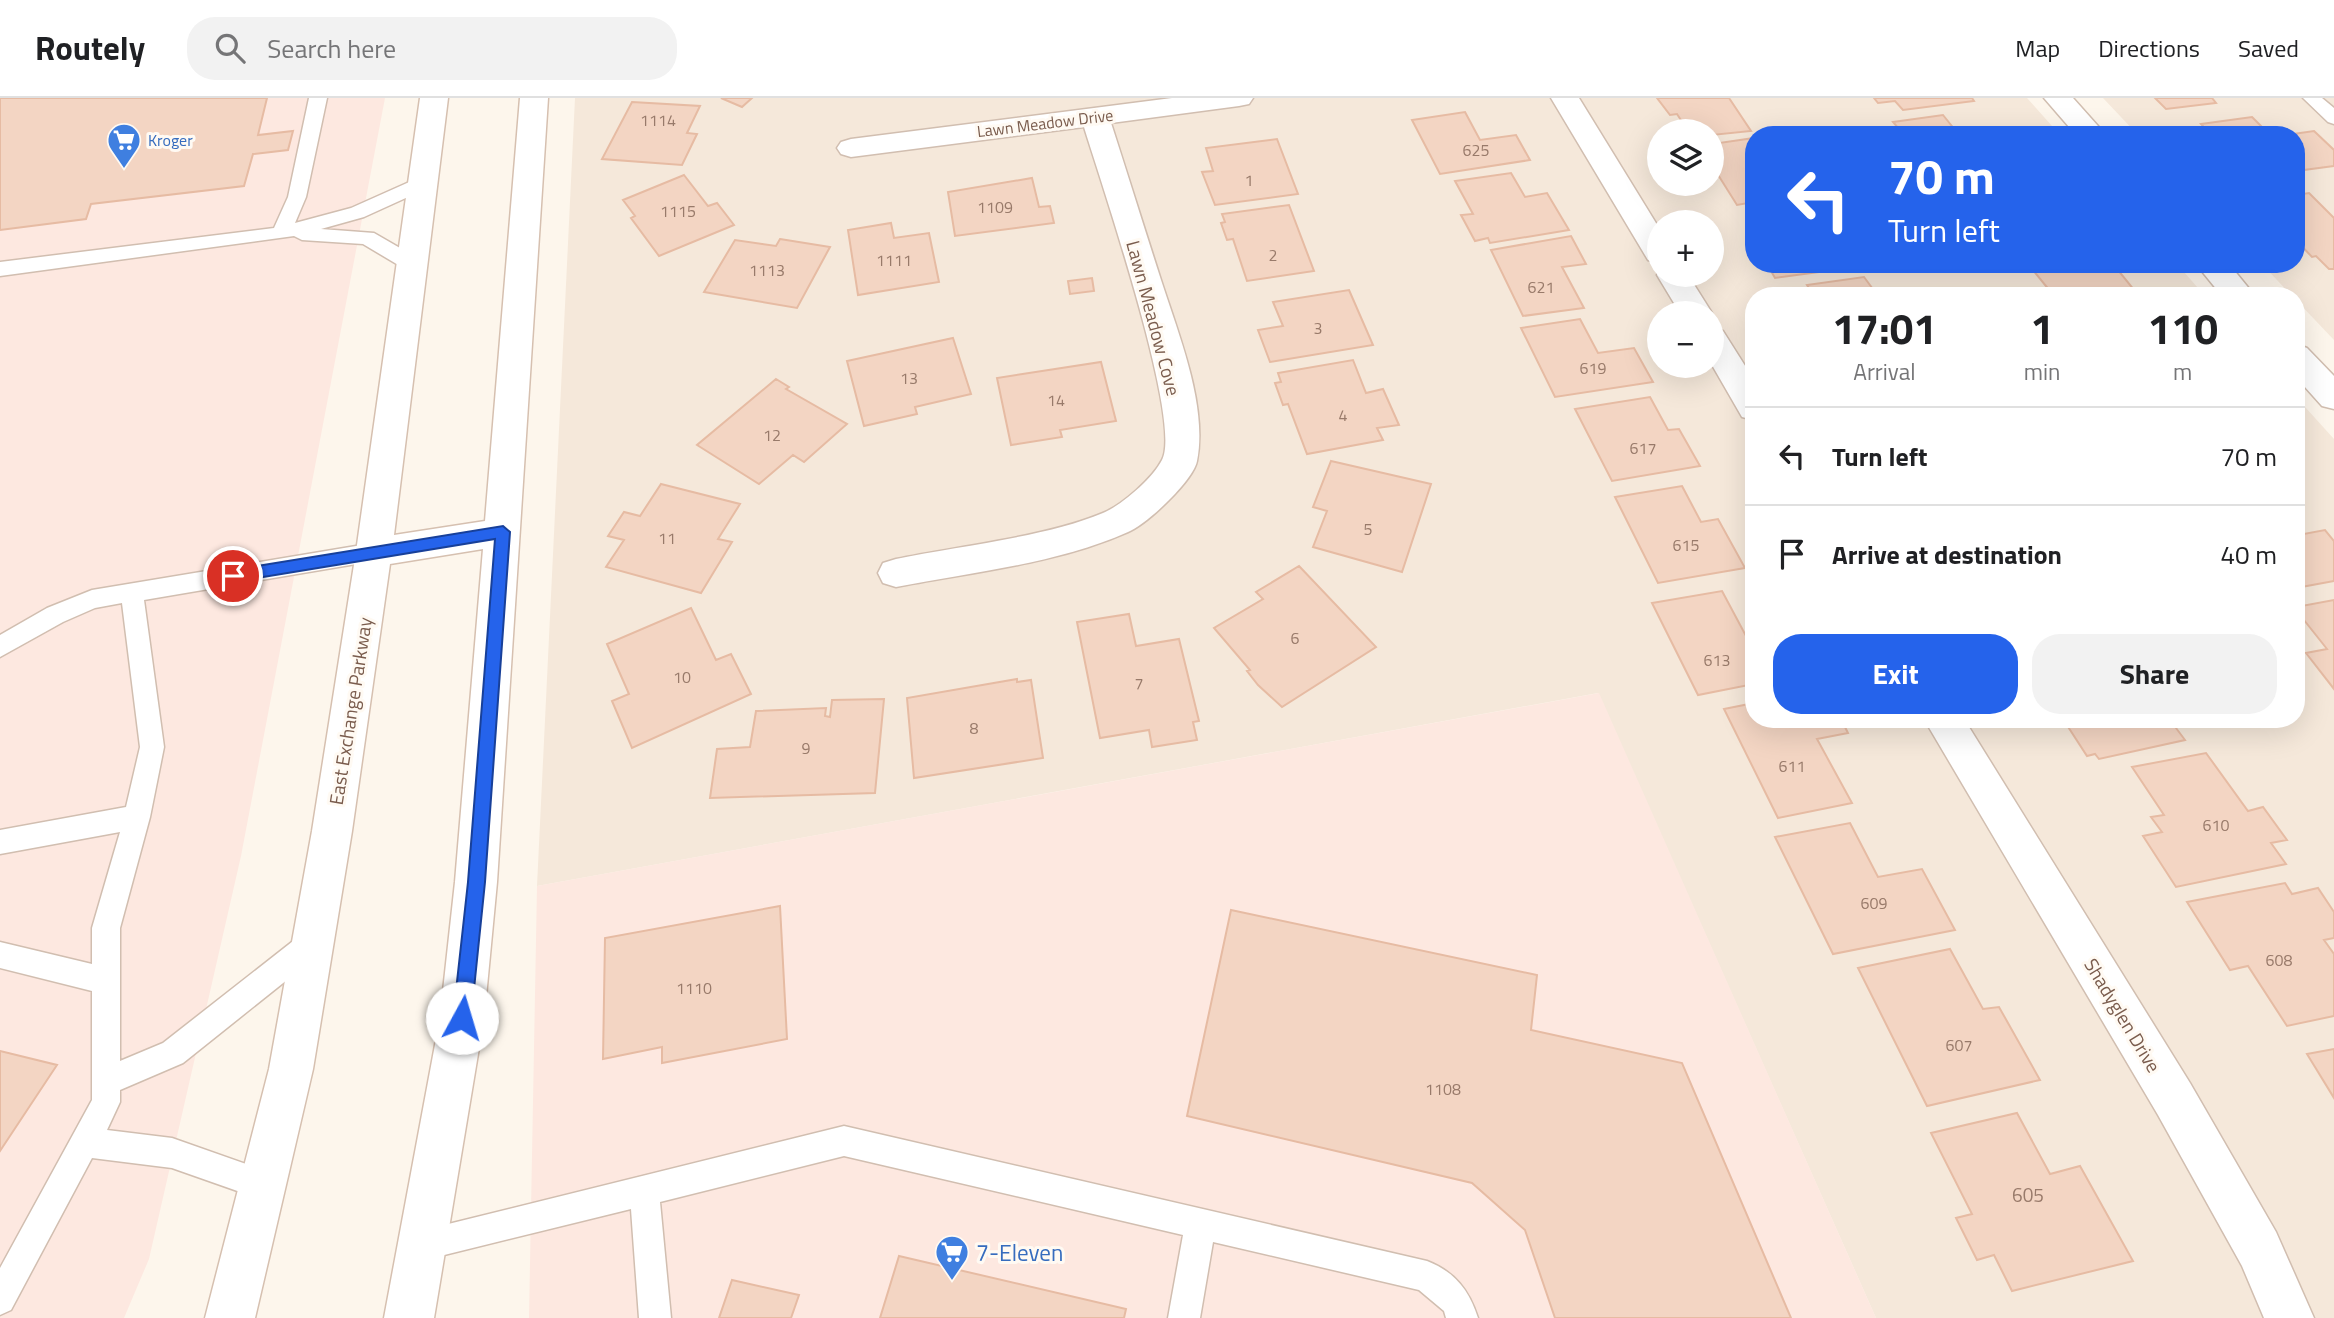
<!DOCTYPE html>
<meta charset="utf-8">
<style>
body{margin:0;font-family:"Titillium Web",sans-serif;background:#f2f2f2;color:#202124;height:100vh;display:flex;flex-direction:column;font-size:26px;white-space:nowrap}
*{box-sizing:border-box;margin:0}
p{font-size:23px;color:#757577}
.icon{flex:none;width:38px;height:38px;fill:none;stroke:currentColor;stroke-width:2;stroke-linecap:round;stroke-linejoin:round}
.map{position:relative;flex:1;overflow:hidden}
.sheet{position:absolute;left:1745px;top:189px;width:560px;height:441px;display:flex;flex-direction:column;background:#fff;border-radius:28px;box-shadow:0 7px 28px #0002}
.sheet>*{flex:none}
.top-card{position:absolute;left:1745px;top:28px;width:560px;height:147px;border-radius:28px;box-shadow:0 7px 28px #0002;background:#2563eb;color:#fff;overflow:hidden}
.fabs{position:absolute;left:1647px;top:21px;display:grid;gap:14px}
.fabs a{display:grid;place-items:center;width:77px;height:77px;border-radius:50%;background:#fff;box-shadow:0 7px 28px #0002;font-size:35px}
.pin{position:absolute;display:grid;place-items:center;width:60px;height:60px;color:#fff;margin:-30px;border:4px solid #fff;border-radius:50%;box-shadow:0 2px 7px #0007}
.me{position:absolute;width:77px;margin:-38px;rotate:6deg;stroke-linejoin:round;filter:drop-shadow(0 0 5px #0008)}
.turn{display:flex;align-items:center;gap:24px;height:147px;padding:0 28px;font-size:32px}
.turn .icon{width:91px;height:91px;stroke-width:2.5}
.turn b{display:block;font-size:49px;line-height:60px}
.eta{display:flex;justify-content:space-evenly;align-items:center;height:119px;text-align:center}
.eta b{font-size:42px;font-weight:700;line-height:49px}
.button{display:flex;gap:14px;margin-top:auto;padding:14px 28px}
.button a{flex:1;height:80px;border-radius:28px;background:#2563eb;color:#fff;font-size:28px;font-weight:700;line-height:80px;text-align:center}
.button a+a{background:#f2f2f2;color:#202124}
ul{padding:0;list-style:none}
li{display:flex;align-items:center;gap:21px;height:98px;padding:0 28px;border-top:2px solid #e0e0e0}
li div{flex:1}
li b{display:block;font-size:26px}
li em{font-style:normal}
header{display:flex;align-items:center;gap:42px;box-sizing:border-box;height:98px;padding:0 35px;background:#fff;border-bottom:2px solid #e0e0e0}
header strong{font-size:33px}
nav{display:flex;gap:38px;margin-inline-start:auto;font-size:24px}
.search{width:490px;height:63px;background:#f2f2f2;display:flex;align-items:center;gap:18px;box-sizing:border-box;padding:0 24px;border-radius:28px;color:#757577;font-size:26px}
.map>svg:first-child{display:block}
.residential{fill:#f5e8da;fill-rule:evenodd}
.commercial{fill:#fde8e0}
.building{fill:#f3d5c3;stroke:#e6bba3;stroke-width:2}
.lines{fill:none;stroke-linecap:round;stroke-linejoin:round}
.lane-casing{stroke:#d1beb0;stroke-width:3}
.street-casing{stroke:#d1beb0;stroke-width:3}
.secondary-casing{stroke:#d6c0b0;stroke-width:3}
.lane{fill:#fff;fill-rule:evenodd}
.street{fill:#fff;fill-rule:evenodd}
.secondary{fill:#fff;fill-rule:evenodd}
.route{fill:#2563eb;stroke:#184099;stroke-width:2}
.labels{text-anchor:middle;dominant-baseline:central;stroke-width:6;stroke-linejoin:round;paint-order:stroke}
.number-label{font-size:16px;fill:#987a6a}
.far-street-label{font-size:16px;fill:#7a5c4d;stroke:#fffaf3}
.far-shop-label{font-size:16px;fill:#366cbe;stroke:#fffaf3;text-anchor:start}
.street-label{font-size:19px;fill:#7a5c4d;stroke:#fffaf3}
.near-number-label{font-size:19px;fill:#987a6a}
.near-shop-label{font-size:23px;fill:#366cbe;stroke:#fffaf3;text-anchor:start}
</style>
<header>
<strong>Routely</strong>
<div class="search"><svg class="icon" aria-label="search" viewBox="0 0 24 24"><circle cx="10" cy="10" r="6"/><path d="M15 15l6 6"/></svg>Search here</div>
<nav><a>Map</a><a>Directions</a><a>Saved</a></nav>
</header>
<div class="map">
<svg width="2334" height="1220" viewBox="0 0 2334 1220">
<rect width="100%" height="100%" fill="#fdf6ec"/>
<path class="residential" d="M575 0H2027L2060 37H1754V166H2177L2205 198H1754V621H2296V299L2334 341V1220H1876L1598 595 537 788ZM1659 33H1712V86H1659ZM1659 124H1712V177H1659ZM1659 215H1712V268H1659Z
M2103 0H2334V242L2296 202V198H2292L2262 166H2296V37H2138Z"/>
<path class="commercial" d="M0 0H385L241 758 149 1161 124 1220H0Z
M1599 595 1876 1220H529L537 788Z"/>
<path class="building" d="M0 0H267L258 37 293 33 288 52 253 56 244 88 91 106 86 121 0 132Z
M721 0H752L742 9Z
M1657 0H1729L1751 33 1712 37V33H1688L1677 16 1670 17Z
M1874 0H1972L1974 3 1903 12 1895 3 1878 5Z
M2155 0H2212L2216 5 2166 11Z
M632 4 700 8 687 35 697 36 682 67 602 61Z
M1465 14 1480 42 1516 37 1530 62 1440 76 1412 22Z
M1943 17 1959 37H1904L1893 24Z
M2252 19 2270 37H2211L2201 26Z
M2314 33 2334 52V68L2296 73V37H2286Z
M1754 40V104L1737 107 1715 72H1712V46Z
M1277 41 1298 96 1215 107 1202 74 1213 73 1206 50Z
M1511 75 1525 99 1547 95 1569 132 1490 145 1488 140 1475 143 1461 117 1473 116 1455 83Z
M684 77 708 108 717 105 734 127 659 158 631 120 635 118 623 102Z
M1032 80 1039 109 1050 108 1054 125 955 138 948 94Z
M2309 95 2334 120V171H2329L2316 158 2312 159 2296 142V97Z
M1289 107 1314 173 1247 183 1233 141 1227 142 1221 125 1225 124 1222 116Z
M891 125 894 140 929 135 939 184 858 197 848 132Z
M1571 138 1586 166 1562 169 1584 210 1523 218 1491 152Z
M780 141 830 149 797 210 704 194 735 142 776 148Z
M1767 166H1846L1849 170 1775 180Z
M2028 166H2097L2104 174 2118 172 2139 198H2030L2050 193Z
M1864 179 1878 198H1814L1807 187Z
M1092 180 1094 193 1070 196 1068 183Z
M1349 192 1373 247 1270 264 1258 232 1283 228 1273 204Z
M1580 221 1598 255 1634 250 1653 284 1555 299 1521 230Z
M953 240 971 296 915 309 917 316 864 328 847 263Z
M1353 262 1366 295 1383 291 1399 327 1377 330 1383 342 1307 356 1288 306 1283 307 1275 285 1281 284 1278 275Z
M1101 264 1116 323 1060 332 1062 339 1011 347 997 280Z
M776 281 789 289 786 291 847 326 804 364 793 357 759 386 697 347Z
M1650 299 1668 332 1679 331 1700 368 1612 383 1575 311Z
M1331 363 1431 386 1402 474 1313 449 1327 413 1313 409Z
M661 386 740 406 718 441 732 444 701 495 606 469 624 442 608 438 624 414 640 418Z
M1682 388 1701 424 1718 421 1745 470 1658 485 1615 399Z
M2296 427 2304 436 2325 432 2334 443V483L2296 490Z
M1299 468 1376 549 1282 609 1258 587 1247 573 1250 572 1214 530 1263 501 1256 494Z
M1722 493 1746 538 1754 537V586L1698 597 1652 505Z
M2334 502V591L2306 555 2327 551 2296 512V509Z
M691 510 716 562 731 556 751 596 632 650 612 603 629 596 607 546Z
M1129 516 1136 548 1179 541 1199 623 1193 624 1197 642 1152 649 1149 632 1100 640 1077 524Z
M1017 581V584L1031 582 1043 660 914 680 907 600Z
M884 601 875 695 710 700 717 651 750 649 756 613 826 610 825 618 830 619 832 602Z
M1754 605V621H1841L1848 635 1817 641 1852 705 1778 720 1724 611Z
M2063 621H2184L2173 626 2185 642 2099 661 2095 656 2087 658Z
M2206 655 2248 713 2263 709 2287 742 2271 745 2286 766 2176 789 2143 738 2162 734 2151 719 2164 717 2132 669Z
M1850 725 1878 779 1922 771 1955 832 1833 856 1775 739Z
M2285 785 2292 796 2318 790 2334 814V840L2324 842 2334 856V918L2287 928 2248 868 2230 872 2187 804Z
M780 808 787 941 662 965V949L603 961 605 840Z
M1231 812 1537 877 1531 932 1682 965 1791 1220H1555L1525 1132 1472 1085 1187 1018Z
M1950 851 1983 911 1999 909 2040 982 1927 1008 1858 870Z
M2334 951V1000L2307 956Z
M0 953 57 967 0 1053Z
M2017 1015 2050 1076 2080 1068 2133 1163 2012 1193 1994 1157 1977 1162 1956 1120 1972 1116 1931 1035Z
M899 1158 1126 1211 1124 1220H880Z
M732 1182 799 1197 791 1220H719Z"/>
<g class="lines">
<defs>
<path id="lane" d="M309 0H327L306 99 295 125 351 110 416 81H430L432 85 430 89 364 119 321 131 374 135 419 161 422 166 419 171H405L363 146 302 142 294 138 0 178V164L274 130 288 99Z
M2303 0H2322L2334 10V26L2328 24Z
M374 445 382 448 385 454 382 460 374 463 144 502 164 649 150 719 120 830V963L163 945 302 836 312 832 322 836 326 845 322 854 183 965 120 992V1004L107 1032 172 1040 263 1072 274 1076 278 1087 274 1098 263 1102 172 1070 92 1060 11 1212 0 1217V1170L92 1002V893L0 870V844L92 866V830L120 734 0 756V732L126 709 140 649 122 505 95 510 63 524 0 559V537L47 510 92 492Z
M844 1028 1427 1163C1455 1174 1469 1192 1478 1220H1446L1444 1213 1419 1192 1213 1144 1200 1220H1168L1183 1137 844 1058 660 1104 671 1220H639L631 1111 424 1162 413 1158 409 1147 413 1136 424 1132Z"/>
<path id="street" d="M1172 0H1253L1249 6 1239 8 1111 25C1128 77 1144 130 1161 182 1178 235 1208 308 1197 363 1193 383 1147 426 1128 434 1056 466 973 474 896 489L883 485 878 475 883 465 896 461C959 448 1046 439 1103 415 1122 407 1153 380 1162 362 1183 324 1100 81 1084 29L851 59 841 56 837 50 841 44 851 41Z
M1551 0H1579L1659 130V165L1648 162Z
M2044 0H2073L2106 37H2076Z
M2196 166H2229L2255 198H2222Z
M1659 173V177H1688L1712 215H1680L1657 177Z
M1712 230 1723 233 1754 282V322L1742 319 1712 267Z
M2296 246 2307 250 2334 278V311L2322 308 2296 279Z
M1924 621H1964L2190 985 2276 1134 2314 1220H2264L2242 1168 2158 1017Z"/>
<path id="secondary" d="M420 0H448L394 437 485 423 520 0H548L497 784 484 920 434 1220H384L440 920 455 784 483 451 390 466 352 733 313 971 255 1220H205L269 971 312 733 356 454Z"/>
</defs>
<use href="#lane" class="lane-casing"/>
<use href="#street" class="street-casing"/>
<use href="#secondary" class="secondary-casing"/>
<use href="#lane" class="lane"/>
<use href="#street" class="street"/>
<use href="#secondary" class="secondary"/>
</g>
<path class="route" d="M503 428 510 434 485 784 471 920 469 927 462 929 456 927 453 920 468 784 495 441 233 484 225 478 233 472Z"/>
<defs>
<symbol id="supermarket-pin" viewBox="-11 -11 22 30"><path d="M0 17L-7.5 6A9.5 9.5 0 1 1 7.5 6Z" fill="#3f7fe0" stroke="#fffaf3"/><path d="M-6-5.5h2.5l.6 2H6L4.5 2H-2.5L-4.4-4H-6ZM-1.5 3.2a1.3 1.3 0 1 0 .1 0ZM3 3.2a1.3 1.3 0 1 0 .1 0Z" fill="#fff"/></symbol>
</defs>
<g fill-rule="evenodd">
<use href="#supermarket-pin" x="105" y="23" width="38" height="52"/>
<use href="#supermarket-pin" x="933" y="1135" width="38" height="52"/>
</g>
<g class="labels">
<g class="number-label">
<text x="658" y="22">1114</text>
<text x="1476" y="52">625</text>
<text x="1249" y="82">1</text>
<text x="995" y="109">1109</text>
<text x="678" y="113">1115</text>
<text x="1273" y="157">2</text>
<text x="894" y="162">1111</text>
<text x="767" y="172">1113</text>
<text x="1541" y="189">621</text>
<text x="1318" y="230">3</text>
<text x="1593" y="270">619</text>
<text x="909" y="280">13</text>
<text x="1056" y="302">14</text>
<text x="1343" y="317">4</text>
<text x="772" y="337">12</text>
<text x="1643" y="350">617</text>
<text x="1368" y="431">5</text>
<text x="667" y="440">11</text>
<text x="1686" y="447">615</text>
<text x="1295" y="540">6</text>
<text x="1717" y="562">613</text>
<text x="682" y="579">10</text>
<text x="1139" y="585">7</text>
<text x="974" y="630">8</text>
<text x="806" y="650">9</text>
<text x="1792" y="668">611</text>
<text x="2216" y="727">610</text>
<text x="1874" y="805">609</text>
<text x="2279" y="862">608</text>
<text x="694" y="890">1110</text>
<text x="1959" y="947">607</text>
<text x="1443" y="991">1108</text>
</g>
<g class="far-street-label">
<text transform="translate(1045 25) rotate(-7)">Lawn Meadow Drive</text>
</g>
<g class="far-shop-label">
<text x="148" y="42">Kroger</text>
</g>
<g class="street-label">
<text transform="translate(1154 220) rotate(75)">Lawn Meadow Cove</text>
<text transform="translate(350 613) rotate(-81)">East Exchange Parkway</text>
<text transform="translate(2123 917) rotate(59)">Shadyglen Drive</text>
</g>
<g class="near-number-label">
<text x="2028" y="1096">605</text>
</g>
<g class="near-shop-label">
<text x="976" y="1154">7-Eleven</text>
</g>
</g>
</svg>
<div class="fabs">
<a><svg class="icon" aria-label="layers" viewBox="0 0 24 24"><path d="M12 4l9 5-9 5-9-5zM3 14l9 5 9-5"/></svg></a>
<a>+</a>
<a>−</a>
</div>
<div class="pin" style="left:233px;top:478px;background:#d93025"><svg class="icon" aria-label="arrive" viewBox="0 0 24 24"><path d="M6 21V4h12l-3 4 3 4H6"/></svg></div>
<svg class="me" style="left:462px;top:920px" viewBox="-20 -20 40 40"><circle r="19" fill="#fff"/><path d="M0-13L10 11 0 6-10 11z" fill="#2563eb"/></svg>
<div class="top-card">
<div class="turn"><svg class="icon" aria-label="left" viewBox="0 0 24 24"><path d="M17 20v-9H6M10 6l-5 5 5 5"/></svg><div><b>70 m</b>Turn left</div></div>
</div>
<section class="sheet">
<div class="eta">
<div><b>17:01</b><p>Arrival</p></div>
<div><b>1</b><p>min</p></div>
<div><b>110</b><p>m</p></div>
</div>
<ul>
<li><svg class="icon" aria-label="left" viewBox="0 0 24 24"><path d="M17 20v-9H6M10 6l-5 5 5 5"/></svg><div><b>Turn left</b></div><em>70 m</em></li>
<li><svg class="icon" aria-label="arrive" viewBox="0 0 24 24"><path d="M6 21V4h12l-3 4 3 4H6"/></svg><div><b>Arrive at destination</b></div><em>40 m</em></li>
</ul>
<div class="button"><a>Exit</a><a>Share</a></div>
</section>
</div>
